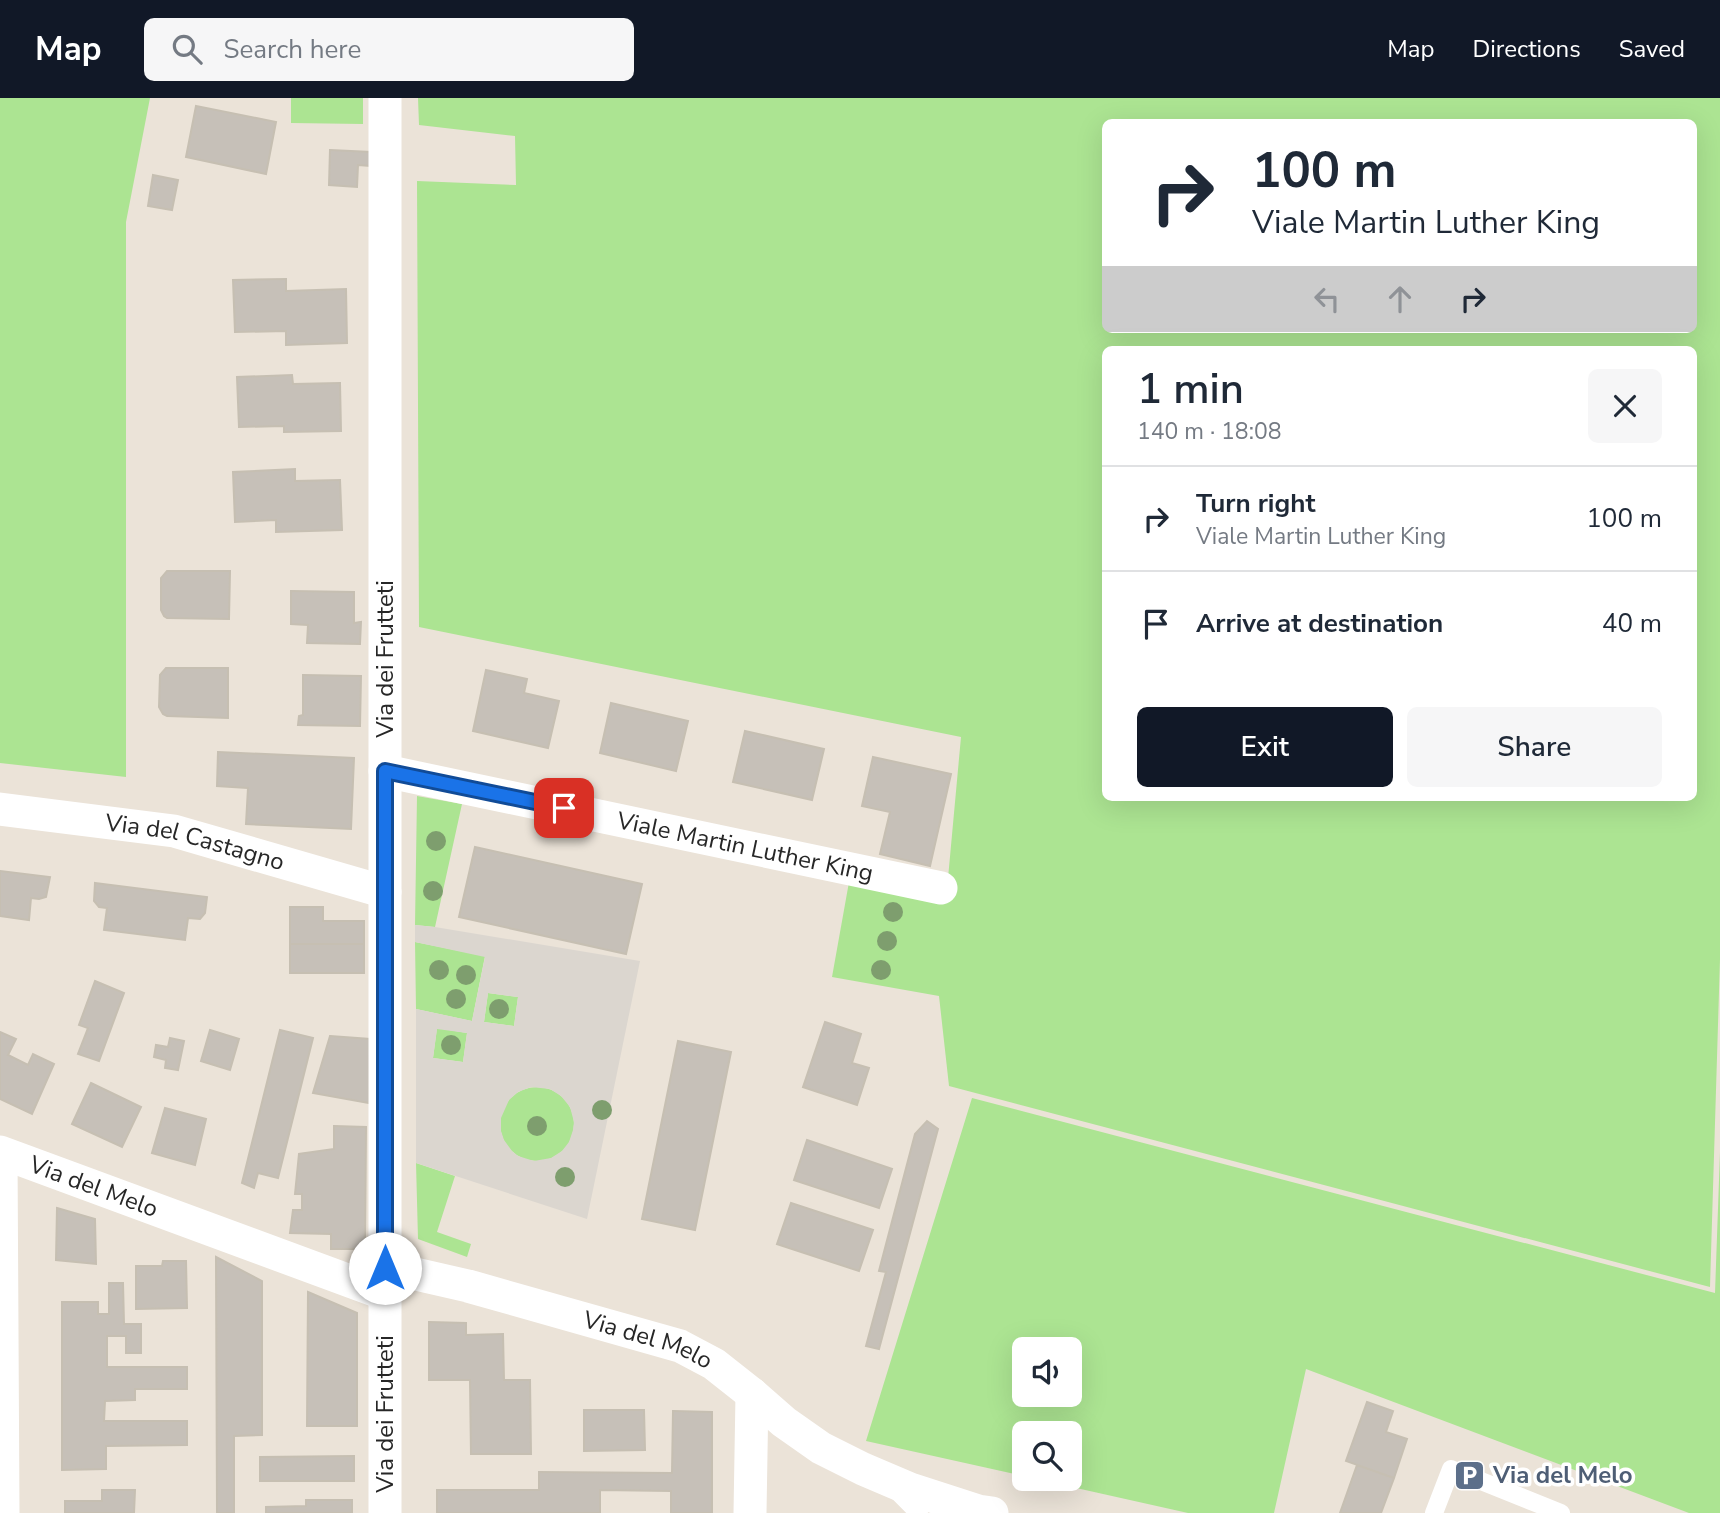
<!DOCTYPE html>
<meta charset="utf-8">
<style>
body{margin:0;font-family:"Nunito Sans",sans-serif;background:#f6f6f7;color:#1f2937;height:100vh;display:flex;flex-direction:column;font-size:26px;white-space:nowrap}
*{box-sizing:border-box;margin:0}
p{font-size:23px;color:#747a83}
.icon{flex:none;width:38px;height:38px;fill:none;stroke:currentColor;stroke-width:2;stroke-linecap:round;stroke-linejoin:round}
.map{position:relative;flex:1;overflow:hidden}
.panel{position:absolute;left:1102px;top:248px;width:595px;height:455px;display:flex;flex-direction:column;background:#fff;border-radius:10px;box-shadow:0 7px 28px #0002}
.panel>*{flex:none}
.guide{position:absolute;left:1102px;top:21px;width:595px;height:214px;border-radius:10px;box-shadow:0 7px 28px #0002;background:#fff;color:#1f2937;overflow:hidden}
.fabs{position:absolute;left:1012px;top:1239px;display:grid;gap:14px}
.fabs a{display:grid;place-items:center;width:70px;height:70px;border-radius:10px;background:#fff;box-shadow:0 7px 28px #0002;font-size:35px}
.pin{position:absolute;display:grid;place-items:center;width:60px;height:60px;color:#fff;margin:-30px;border-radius:14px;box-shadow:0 4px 10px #0006}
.me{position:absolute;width:77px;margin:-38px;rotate:0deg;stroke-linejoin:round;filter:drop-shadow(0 0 5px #0008)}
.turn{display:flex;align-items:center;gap:24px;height:147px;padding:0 35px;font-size:32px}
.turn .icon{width:91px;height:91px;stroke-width:2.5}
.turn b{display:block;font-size:49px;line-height:60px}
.lanes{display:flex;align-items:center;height:66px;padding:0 35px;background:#0003;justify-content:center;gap:35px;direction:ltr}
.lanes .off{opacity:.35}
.round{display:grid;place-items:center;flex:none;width:74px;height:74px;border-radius:10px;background:#f6f6f7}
.overview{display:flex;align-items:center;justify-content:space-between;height:119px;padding:0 35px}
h1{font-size:42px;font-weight:600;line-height:52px}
.primary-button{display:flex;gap:14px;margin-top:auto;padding:14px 35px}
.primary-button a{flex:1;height:80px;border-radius:10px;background:#111827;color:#fff;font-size:28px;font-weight:600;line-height:80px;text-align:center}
.primary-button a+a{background:#f6f6f7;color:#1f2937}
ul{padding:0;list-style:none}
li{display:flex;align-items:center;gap:21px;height:105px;padding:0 35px;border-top:2px solid #e0e1e3}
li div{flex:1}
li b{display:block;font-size:26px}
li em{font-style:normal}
header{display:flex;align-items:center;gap:42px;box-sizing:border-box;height:98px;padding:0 35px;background:#111827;color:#fff}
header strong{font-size:33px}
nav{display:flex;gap:38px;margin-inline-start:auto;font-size:24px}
.search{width:490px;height:63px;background:#f6f6f7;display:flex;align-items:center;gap:18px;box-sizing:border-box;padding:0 24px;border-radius:10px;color:#747a83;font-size:26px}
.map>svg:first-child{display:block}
.green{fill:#ace492;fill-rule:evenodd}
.plaza{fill:#dbd6cf;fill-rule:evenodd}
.building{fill:#c6c0b8;stroke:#c6bfb2;stroke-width:2}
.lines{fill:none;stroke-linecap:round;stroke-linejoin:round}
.service{stroke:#fff;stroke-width:18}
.minor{stroke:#fff;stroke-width:33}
.tree{fill:#7e9e6e}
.route-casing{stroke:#114b97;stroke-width:18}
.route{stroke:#1a73e8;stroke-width:12}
.labels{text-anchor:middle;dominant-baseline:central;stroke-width:7;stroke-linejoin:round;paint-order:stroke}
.street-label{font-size:24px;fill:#272727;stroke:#fff}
.service-label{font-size:24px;font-weight:bold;fill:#4e5e75;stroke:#fff;text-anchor:start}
</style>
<header>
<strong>Map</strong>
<div class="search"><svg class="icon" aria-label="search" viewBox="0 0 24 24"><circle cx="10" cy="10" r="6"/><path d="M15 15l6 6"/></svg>Search here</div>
<nav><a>Map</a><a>Directions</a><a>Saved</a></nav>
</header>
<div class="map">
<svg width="1720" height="1415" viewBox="0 0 1720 1415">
<rect width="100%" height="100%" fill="#ebe3d8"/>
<path class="green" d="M0 0H150L126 124V679L0 665Z
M291 0H363V26L291 25Z
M418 0H1720V861L1710 1189 949 988 939 898 832 879 849 784 946 802 961 639 419 529 417 83 516 87 515 38 419 27ZM1106 24H1694V231H1106ZM1106 252H1694V700H1106Z
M417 698 462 706 435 829 415 827Z
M415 844 485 858 472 923 416 911Z
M488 895 518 899 514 928 484 924Z
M437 930 467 935 463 964 433 960Z
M500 1026a37 37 0 1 1 74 0a37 37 0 1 1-74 0Z
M972 1000 1715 1195 1720 1054V1415H1689L1306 1271 1274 1415H1188L1036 1381H1069V1335H1024V1378L866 1343ZM1024 1251H1069V1297H1024Z
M416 1065 455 1078 437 1134 471 1146 467 1159 418 1141Z"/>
<path class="plaza" d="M415 827 435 829 640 863 587 1121 416 1065V911L472 923 485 859 415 844ZM488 895 518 899 514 928 484 924ZM437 931 467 935 463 964 433 960ZM531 989 550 991 561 998 570 1009 574 1024 573 1032 569 1044 562 1053 551 1060 534 1063 518 1058 512 1053 504 1042 501 1033V1020L509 1002 518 994Z"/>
<path class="building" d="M196 8 276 24 266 76 186 59Z
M330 52 371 54 370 68 358 67 357 89 329 87Z
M153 77 178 82 172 112 148 108Z
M286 181V193L346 191 347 245 286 247V233L235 234 233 182Z
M292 277 293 286 340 285 341 333 284 334V328L239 329 237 279Z
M295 371V383L340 382 342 432 276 434V422L235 424 233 374Z
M167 473H230L229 521 167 520 164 518 161 512V480Z
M291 493 354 494V525L361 524 360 546 307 545 308 527 291 526Z
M166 570H228V620L167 618 163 616 159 609 160 577Z
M486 572 527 581 524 595 559 603 548 650 473 633Z
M303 577 361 578 360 628 298 627 299 618 303 617Z
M611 605 688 623 676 673 600 655Z
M745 633 824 651 812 702 733 684Z
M218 654 354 660 351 731 246 726 248 690 217 688Z
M873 659 951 676 930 768 880 756 890 714 862 708Z
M475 749 642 786 626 856 459 819Z
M0 773 50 779 46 799 39 801 31 800 29 822 0 818Z
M95 785 207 799 205 815 200 821 188 820 185 842 104 832 107 810 99 809 94 803Z
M290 809H323V823H364V846H290Z
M290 846H364V875H290Z
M95 883 124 895 99 963 78 956 88 930 79 927Z
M825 924 861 936 852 965 869 970 857 1007 803 989Z
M210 932 239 941 230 972 201 963Z
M280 932 313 940 278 1080 258 1075 254 1090 242 1085Z
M0 934 16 941 8 957 28 967 33 956 54 966 32 1016 0 1001Z
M330 938 370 941 369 1005 313 995Z
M170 940 184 943 178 972 165 970 166 962 154 959 156 947 168 949Z
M678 943 731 954 695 1132 642 1121Z
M91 985 141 1009 122 1049 72 1026Z
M165 1010 206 1021 195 1067 152 1055Z
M927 1023 938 1031 879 1251 866 1248 886 1174 879 1173 915 1036Z
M334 1028 366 1029 365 1151H331V1136L290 1135 293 1112H302V1096H295L299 1056 334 1051Z
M807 1042 892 1071 879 1110 794 1082Z
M791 1105 873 1132 859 1173 777 1146Z
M57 1110 95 1121 96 1166 56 1162Z
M216 1159 262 1183V1337L234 1338V1415H217Z
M163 1163H186L187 1210 136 1211V1168H162Z
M109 1185H123L124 1226H141V1255H126V1238H107V1269H187V1291H135V1302L105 1303 104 1323H187V1347L106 1348V1371L62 1372V1204H98V1216H109Z
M308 1194 357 1215V1328H307Z
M429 1224 466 1225V1237L503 1236 504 1282H530L531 1356H471L470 1282H429Z
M1367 1304 1393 1313 1386 1334 1407 1341 1394 1380 1346 1363Z
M584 1312H644L645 1352 584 1353Z
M673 1313 712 1314V1415H671V1393L600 1392V1415H437V1392H539V1374L672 1375Z
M354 1358V1383H260V1359Z
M1357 1367 1394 1380 1381 1415H1340Z
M102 1392H135L134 1415H65V1403H102Z
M306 1402H352V1415H266V1409L306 1408Z"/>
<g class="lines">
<path class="service" d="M897 1393 919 1415
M1434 1415 1451 1371 1561 1415"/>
<g class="minor">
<path d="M385 0V1415"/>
<path id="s1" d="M385 673 941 790"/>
<path id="s2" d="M0 711 174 733 385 794"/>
<path id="s3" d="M0 1054 385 1196"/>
<path d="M1 1055 3 1415"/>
<path id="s4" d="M385 1169 468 1188 680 1248 714 1266 752 1296 784 1324 821 1350 863 1371 910 1391 978 1413 992 1415"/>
<path d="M750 1415 752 1296"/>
</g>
</g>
<g class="tree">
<circle cx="436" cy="743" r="10"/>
<circle cx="433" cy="793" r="10"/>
<circle cx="893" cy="814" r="10"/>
<circle cx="887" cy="843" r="10"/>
<circle cx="439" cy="872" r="10"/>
<circle cx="881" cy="872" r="10"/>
<circle cx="466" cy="877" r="10"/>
<circle cx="456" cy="901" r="10"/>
<circle cx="499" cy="911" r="10"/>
<circle cx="451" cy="947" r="10"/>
<circle cx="602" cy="1012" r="10"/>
<circle cx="537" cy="1028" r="10"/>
<circle cx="565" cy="1079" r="10"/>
</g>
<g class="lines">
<defs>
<path id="route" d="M385 1170V673L564 710"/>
</defs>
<use href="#route" class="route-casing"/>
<use href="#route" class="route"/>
</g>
<defs>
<symbol id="parking-square" viewBox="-11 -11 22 22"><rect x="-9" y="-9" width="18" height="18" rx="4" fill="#5c6f8a" stroke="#fff"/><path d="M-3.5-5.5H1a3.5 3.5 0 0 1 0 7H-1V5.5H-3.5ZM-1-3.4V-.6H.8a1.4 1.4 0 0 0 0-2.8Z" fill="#fff"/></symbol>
</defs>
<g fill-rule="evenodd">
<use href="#parking-square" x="1452" y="1360" width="35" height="35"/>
</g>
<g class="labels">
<g class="street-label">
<text transform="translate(385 561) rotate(-90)">Via dei Frutteti</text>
<text stroke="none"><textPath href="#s2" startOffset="198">Via del Castagno</textPath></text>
<text stroke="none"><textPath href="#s1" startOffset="368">Viale Martin Luther King</textPath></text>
<text stroke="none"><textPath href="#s3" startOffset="100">Via del Melo</textPath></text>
<text stroke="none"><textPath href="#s4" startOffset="273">Via del Melo</textPath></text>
<text transform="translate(385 1316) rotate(-90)">Via dei Frutteti</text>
</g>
<g class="service-label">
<text x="1493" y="1377">Via del Melo</text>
</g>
</g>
</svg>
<div class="fabs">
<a><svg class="icon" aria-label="sound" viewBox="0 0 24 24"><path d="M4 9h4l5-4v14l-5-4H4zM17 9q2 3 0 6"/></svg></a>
<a><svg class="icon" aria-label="search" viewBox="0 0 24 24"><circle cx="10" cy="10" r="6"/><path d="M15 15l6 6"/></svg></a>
</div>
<div class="pin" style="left:564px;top:710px;background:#d93025"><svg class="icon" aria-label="arrive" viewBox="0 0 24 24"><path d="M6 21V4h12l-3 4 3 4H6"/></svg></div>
<svg class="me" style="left:385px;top:1170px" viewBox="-20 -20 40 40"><circle r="19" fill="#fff"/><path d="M0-13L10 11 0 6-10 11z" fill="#1a73e8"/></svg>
<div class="guide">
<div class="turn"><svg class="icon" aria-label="right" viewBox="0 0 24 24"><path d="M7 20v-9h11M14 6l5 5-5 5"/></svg><div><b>100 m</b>Viale Martin Luther King</div></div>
<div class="lanes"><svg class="icon off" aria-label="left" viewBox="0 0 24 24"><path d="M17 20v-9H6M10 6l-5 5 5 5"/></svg><svg class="icon off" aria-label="ahead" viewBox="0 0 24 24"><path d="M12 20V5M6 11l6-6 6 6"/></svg><svg class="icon" aria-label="right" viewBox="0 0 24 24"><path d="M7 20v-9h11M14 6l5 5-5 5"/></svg></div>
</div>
<section class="panel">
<div class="overview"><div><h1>1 min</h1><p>140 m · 18:08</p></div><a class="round"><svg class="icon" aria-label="close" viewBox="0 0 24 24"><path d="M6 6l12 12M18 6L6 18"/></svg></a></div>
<ul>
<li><svg class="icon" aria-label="right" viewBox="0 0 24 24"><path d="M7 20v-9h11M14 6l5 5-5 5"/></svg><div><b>Turn right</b><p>Viale Martin Luther King</p></div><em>100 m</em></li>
<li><svg class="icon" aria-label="arrive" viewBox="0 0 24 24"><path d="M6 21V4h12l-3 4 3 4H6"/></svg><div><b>Arrive at destination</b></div><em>40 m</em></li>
</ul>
<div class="primary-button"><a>Exit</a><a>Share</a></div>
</section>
</div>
